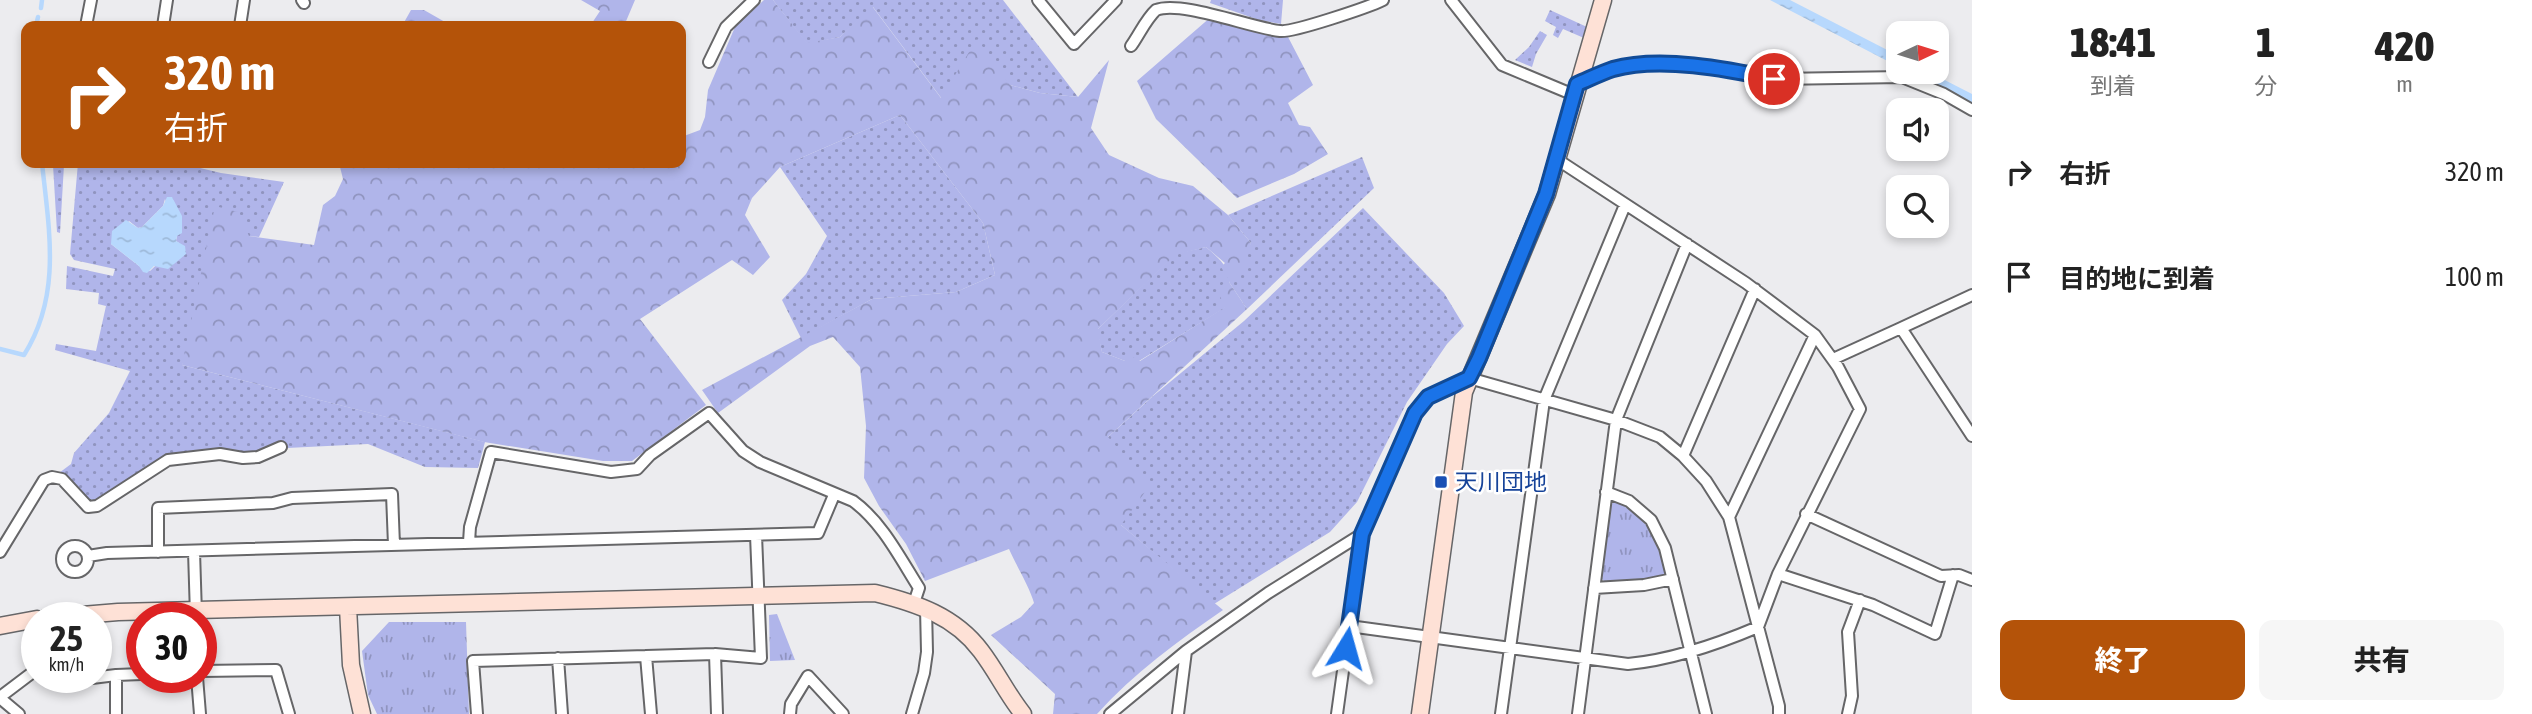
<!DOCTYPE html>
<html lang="ja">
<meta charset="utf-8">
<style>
body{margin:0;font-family:"Asap Condensed","Noto Sans JP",sans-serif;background:#f6f6f6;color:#222;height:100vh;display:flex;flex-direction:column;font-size:26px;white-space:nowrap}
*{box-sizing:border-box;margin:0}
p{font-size:23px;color:#767676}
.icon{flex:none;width:38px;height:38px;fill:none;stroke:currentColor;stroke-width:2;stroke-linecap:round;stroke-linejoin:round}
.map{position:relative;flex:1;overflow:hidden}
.side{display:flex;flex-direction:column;background:#fff;width:560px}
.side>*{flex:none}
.guide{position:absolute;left:21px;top:21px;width:665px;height:147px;border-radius:14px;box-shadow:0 4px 10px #0003;background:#b45309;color:#fff;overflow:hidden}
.needle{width:46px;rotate:86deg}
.buttons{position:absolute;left:1886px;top:21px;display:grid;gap:14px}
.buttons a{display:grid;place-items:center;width:63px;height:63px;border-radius:14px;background:#fff;box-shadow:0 4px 10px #0003;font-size:35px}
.speed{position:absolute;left:21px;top:602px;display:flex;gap:14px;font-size:35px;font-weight:700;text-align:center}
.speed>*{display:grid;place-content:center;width:91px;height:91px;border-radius:50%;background:#fff;box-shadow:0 4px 10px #0003;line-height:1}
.speed small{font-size:18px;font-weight:400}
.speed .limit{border:10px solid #d22;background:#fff;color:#111}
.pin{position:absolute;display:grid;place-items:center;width:60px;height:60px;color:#fff;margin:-30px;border:4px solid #fff;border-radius:50%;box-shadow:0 2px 7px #0007}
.me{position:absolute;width:77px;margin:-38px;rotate:8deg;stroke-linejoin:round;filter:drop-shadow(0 0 5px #0008)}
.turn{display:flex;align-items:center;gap:24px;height:147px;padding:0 28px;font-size:32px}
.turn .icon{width:91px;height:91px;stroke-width:2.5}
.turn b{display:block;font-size:49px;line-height:60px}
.eta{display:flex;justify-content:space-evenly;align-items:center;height:119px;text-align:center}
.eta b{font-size:42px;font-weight:800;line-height:49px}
.primary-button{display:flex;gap:14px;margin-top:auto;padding:14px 28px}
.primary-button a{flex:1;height:80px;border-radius:14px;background:#b45309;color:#fff;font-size:28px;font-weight:800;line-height:80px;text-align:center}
.primary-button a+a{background:#f6f6f6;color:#222}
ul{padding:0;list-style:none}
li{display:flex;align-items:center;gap:21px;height:105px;padding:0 28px}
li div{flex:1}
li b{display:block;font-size:26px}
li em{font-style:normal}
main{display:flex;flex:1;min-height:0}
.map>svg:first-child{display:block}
.grass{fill:url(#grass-dots);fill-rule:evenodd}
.forest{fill:url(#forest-crowns);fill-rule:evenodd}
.park{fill:url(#park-tufts)}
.water{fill:url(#water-ripples)}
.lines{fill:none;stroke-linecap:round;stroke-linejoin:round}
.stream{stroke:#b7d8fd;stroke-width:4.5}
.street-casing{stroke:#666668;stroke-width:14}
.secondary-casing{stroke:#666668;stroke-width:19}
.street{stroke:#fff;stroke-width:10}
.secondary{stroke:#fee1d6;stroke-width:16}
.route-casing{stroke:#114b97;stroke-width:18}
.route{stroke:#1a73e8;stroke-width:12}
.transit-dot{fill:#1a4fb4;stroke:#fff;stroke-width:2.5}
.labels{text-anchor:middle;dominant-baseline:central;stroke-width:5;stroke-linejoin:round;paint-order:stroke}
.transit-label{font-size:23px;fill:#164399;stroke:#fff;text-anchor:start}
</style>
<main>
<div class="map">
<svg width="1972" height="714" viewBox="0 0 1972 714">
<defs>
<pattern id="grass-dots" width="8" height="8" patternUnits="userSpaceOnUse" patternTransform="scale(1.75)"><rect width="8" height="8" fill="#b0b5ea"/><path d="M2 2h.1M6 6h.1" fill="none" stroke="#9094bf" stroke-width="1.8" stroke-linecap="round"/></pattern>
<pattern id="forest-crowns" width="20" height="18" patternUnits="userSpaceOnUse" patternTransform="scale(1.75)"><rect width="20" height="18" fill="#b0b5ea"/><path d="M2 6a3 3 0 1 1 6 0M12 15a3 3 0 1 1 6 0" fill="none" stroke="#9094bf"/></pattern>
<pattern id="park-tufts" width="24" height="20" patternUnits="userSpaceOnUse" patternTransform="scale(1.75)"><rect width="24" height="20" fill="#b0b5ea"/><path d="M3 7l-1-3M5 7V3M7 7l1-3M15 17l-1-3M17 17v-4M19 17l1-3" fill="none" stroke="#9094bf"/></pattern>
<pattern id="water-ripples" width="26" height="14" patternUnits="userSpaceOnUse" patternTransform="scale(1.75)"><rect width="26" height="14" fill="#b7d8fd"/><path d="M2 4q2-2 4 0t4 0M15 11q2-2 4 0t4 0" fill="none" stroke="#9ebada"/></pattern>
</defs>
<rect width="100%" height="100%" fill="#ececef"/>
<path class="grass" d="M773 0H1003L1078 97 1040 93 1010 85 942 99 873 7 840 37 807 44Z
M1211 0H1283L1281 24 1259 20 1210 3Z
M1550 10 1587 27 1584 38 1563 29 1558 38 1553 35 1556 27 1545 21Z
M1540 31 1547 35 1536 54 1532 67 1515 60 1529 47Z
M900 115 983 223 995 275 956 292 872 299 801 338 782 300 806 274 827 236 780 167Z
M1362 157 1374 188 1247 309 1229 282 1251 243 1228 215Z
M78 163H179L221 173 284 182 259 237 249 236 182 365 485 442 478 468 425 467 368 444 287 448 276 442 262 454 168 457 85 508H81L55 476 71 464 74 453 109 413 130 371 55 350 56 344 96 351 106 306 98 304 99 293 66 289 67 266 113 276 115 269 74 260 70 254ZM165 199 177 236 176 241 179 243 150 271 139 266 111 244 129 221 138 228 142 227 163 206Z
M53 165H64L60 233 57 232Z
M1363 208 1444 293 1464 326 1447 344 1407 402 1357 502 1330 532 1214 604 1121 525 1108 437 1153 396 1244 321Z
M1206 247C1233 270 1229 272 1226 307L1139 361H1125L1102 352 1097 330 1175 254Z"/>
<path class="forest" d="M581 0H635L624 26H590L600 11Z
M764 0H773L807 43 840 37 872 6 941 98 977 39 1010 85 1040 93 1078 97 1109 60 1091 128 1109 155 1159 178 1193 186 1228 215 1251 243 1242 273 1229 282 1247 309 1108 437 1150 485 1121 525 1223 610C1178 641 1134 673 1097 714H1053L1055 694 991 635 1021 617 1034 603C1030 588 1016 565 1009 549L925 581 906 544 879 506 864 478 866 426 860 367 833 337 810 346 718 413 702 390 872 299 956 292 995 275 983 223 900 115 780 167 752 198 745 215 770 257 753 275 732 260 640 319 706 405 632 461H603L484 442 182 365 215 206 238 212 249 236 314 245 323 205 335 196 343 179 339 163H681V134L684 136 700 130 705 117 708 90 735 27ZM1206 247 1225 263 1221 267 1228 279 1217 290 1225 307 1140 361 1131 356 1125 361 1102 352 1098 329 1175 255Z
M411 10H424L452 26H402Z
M1212 16 1287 35 1313 85 1288 103 1299 125 1310 127 1328 154 1294 174 1237 198 1156 119 1137 81Z"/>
<path class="park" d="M1617 501C1645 520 1667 540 1664 576L1641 581 1607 584 1602 579 1611 504Z
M777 614 795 660 770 661 769 615Z
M389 622H466L469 714H377L368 695 362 651Z"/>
<path class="water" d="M1770 0H1790L1899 56V67Z
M1909 72H1929L1972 94V105Z
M167 197H172L182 216V233L177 236 176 241 185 246 186 254 168 269 154 266 147 273 143 272 139 266 111 244 112 231 126 220 138 228 142 227 163 206Z"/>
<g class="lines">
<path class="stream" d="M41 8 42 0
M36 26 38 17
M0 349 24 355C62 295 49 230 42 163"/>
<defs>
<path id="street" d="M302 0 304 3
M1038 0 1074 44 1116 0
M1451 0 1502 65 1574 95
M86 26 91 0
M163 26 167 0
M240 26 244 0
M1131 46C1139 35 1146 19 1156 10 1181 0 1251 28 1280 31 1292 33 1369 7 1383 0
M709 62 726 27 754 0
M1577 84 1613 69 1643 65H1682L1725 69 1774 79 1902 77 1944 94 1972 110
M1901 328 1972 295
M1833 359 1901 328 1972 436
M1683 456 1755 289
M1606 492 1629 501 1651 520 1665 548 1706 714
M1806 514 1941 576 1959 575 1972 580
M1729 517 1815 335
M469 542 470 527 491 452 611 472 637 469 650 455 709 413 743 451 760 462 853 501C882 522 900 558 919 588L914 603
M62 559a13 13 0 1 1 26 0a13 13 0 1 1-26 0Z
M194 551 196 615
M0 552 44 480 52 477 62 479 88 507 97 506 168 460 220 454 243 458 258 457 281 447
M158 552V508L273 503 292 498 392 494 394 545
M88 556 107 553 818 533 834 495
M1778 574 1873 605 1935 634 1953 575
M1594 588 1644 585 1673 579
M1349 626 1628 664C1671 660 1718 644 1758 627L1778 574 1860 409 1838 367 1815 335 1746 283 1558 160
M715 654 717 714
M646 656 651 714
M558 658 562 714
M201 671 276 670 289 714
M55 677 68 681 116 675
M197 677 200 714
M0 697 37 669
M0 698 19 714
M116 714V675L142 674
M477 714 473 661 715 654 761 658 756 535
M790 714 791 704 808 676 843 714
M912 714 924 673 927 652 926 608
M1110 714 1186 651 1268 593 1362 534 1415 413 1428 397 1469 378 1616 420 1660 437 1683 456 1706 481 1729 517 1779 706V714
M1178 714 1186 651
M1337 714 1362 534
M1501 714 1544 400 1625 205
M1578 714 1616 420 1687 244
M1848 714 1852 696 1848 632 1860 600"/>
<path id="secondary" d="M348 607 351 665 362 714
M46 618 118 612 875 593C916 603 955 616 981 651 997 672 1007 694 1023 714
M0 626 37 619
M1420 714 1464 392 1547 194 1603 0"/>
</defs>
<use href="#street" class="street-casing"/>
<use href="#secondary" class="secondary-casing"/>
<use href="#street" class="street"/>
<use href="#secondary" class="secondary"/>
</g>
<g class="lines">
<defs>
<path id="route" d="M1346 648 1362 534 1415 413 1428 397 1469 378 1479 358 1546 194 1577 84C1589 79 1601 73 1613 69 1660 56 1727 69 1774 79"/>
</defs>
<use href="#route" class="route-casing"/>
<use href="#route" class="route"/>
</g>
<rect class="transit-dot" x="1434" y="475" width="14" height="14" rx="3.5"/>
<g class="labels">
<g class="transit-label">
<text x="1455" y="482">天川団地</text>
</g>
</g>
</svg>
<div class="buttons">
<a><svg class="needle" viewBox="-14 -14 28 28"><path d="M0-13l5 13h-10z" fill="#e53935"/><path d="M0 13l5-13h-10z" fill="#767676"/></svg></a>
<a><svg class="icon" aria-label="sound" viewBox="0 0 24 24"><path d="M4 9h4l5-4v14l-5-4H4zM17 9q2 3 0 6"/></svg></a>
<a><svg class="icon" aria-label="search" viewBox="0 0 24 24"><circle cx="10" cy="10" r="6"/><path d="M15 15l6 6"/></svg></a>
</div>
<div class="speed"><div>25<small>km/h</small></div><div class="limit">30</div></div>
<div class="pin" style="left:1774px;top:79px;background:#d93025"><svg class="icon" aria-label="arrive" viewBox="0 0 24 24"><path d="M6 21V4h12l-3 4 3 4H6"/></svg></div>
<svg class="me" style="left:1346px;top:648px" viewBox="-20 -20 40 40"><path d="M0-17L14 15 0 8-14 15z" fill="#1a73e8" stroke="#fff" stroke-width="4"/></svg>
<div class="guide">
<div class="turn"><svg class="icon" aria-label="right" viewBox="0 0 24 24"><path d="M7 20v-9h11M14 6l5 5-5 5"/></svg><div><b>320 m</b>右折</div></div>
</div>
</div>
<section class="side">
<div class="eta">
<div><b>18:41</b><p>到着</p></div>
<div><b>1</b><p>分</p></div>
<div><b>420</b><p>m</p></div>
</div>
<ul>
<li><svg class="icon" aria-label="right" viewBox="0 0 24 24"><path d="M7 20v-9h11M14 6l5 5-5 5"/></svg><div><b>右折</b></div><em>320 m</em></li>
<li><svg class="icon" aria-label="arrive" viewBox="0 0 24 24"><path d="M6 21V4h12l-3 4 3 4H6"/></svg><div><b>目的地に到着</b></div><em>100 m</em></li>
</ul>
<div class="primary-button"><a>終了</a><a>共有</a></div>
</section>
</main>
